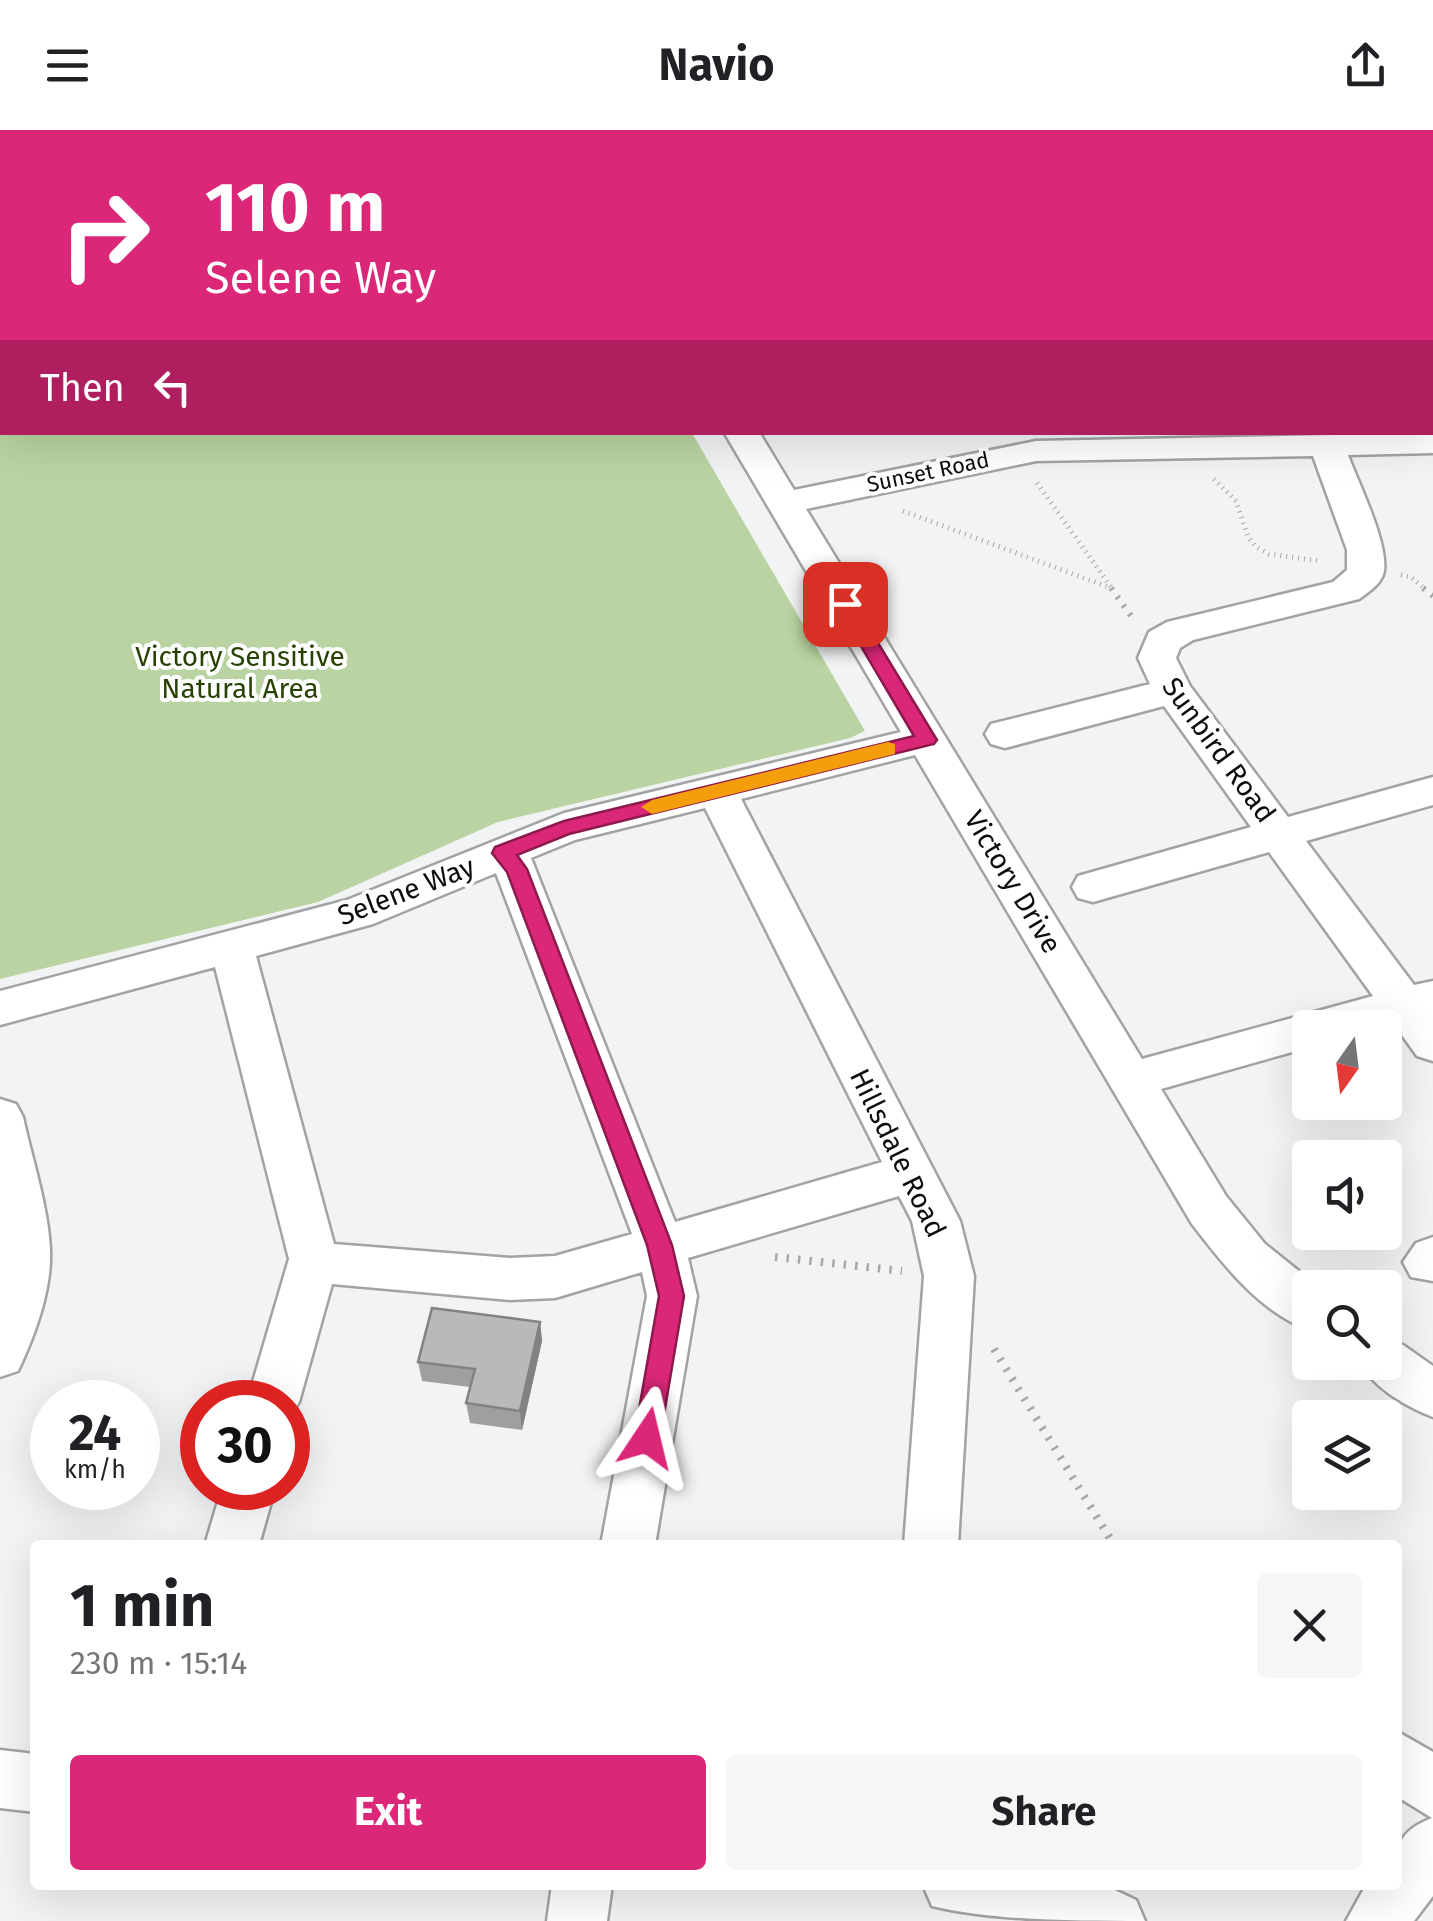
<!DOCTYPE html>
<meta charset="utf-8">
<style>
body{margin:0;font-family:"Fira Sans",sans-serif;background:#f6f6f6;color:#202124;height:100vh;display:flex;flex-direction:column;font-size:38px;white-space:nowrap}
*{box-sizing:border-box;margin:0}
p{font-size:32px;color:#757577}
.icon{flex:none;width:55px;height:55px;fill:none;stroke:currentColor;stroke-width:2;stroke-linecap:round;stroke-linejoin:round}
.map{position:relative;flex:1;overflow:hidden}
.drawer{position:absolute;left:30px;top:1410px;width:1372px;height:350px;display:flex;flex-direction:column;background:#fff;border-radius:10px;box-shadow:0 10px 40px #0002}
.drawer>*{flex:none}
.guide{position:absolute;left:0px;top:0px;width:1435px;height:305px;box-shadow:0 10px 40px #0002;background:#db2777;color:#fff;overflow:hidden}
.needle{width:65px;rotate:194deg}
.tools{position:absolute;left:1292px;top:880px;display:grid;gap:20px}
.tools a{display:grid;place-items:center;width:110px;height:110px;border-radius:10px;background:#fff;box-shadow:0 10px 40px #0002;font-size:50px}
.speed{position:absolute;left:30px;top:1250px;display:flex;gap:20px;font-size:50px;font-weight:700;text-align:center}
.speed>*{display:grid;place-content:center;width:130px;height:130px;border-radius:50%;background:#fff;box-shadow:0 10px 40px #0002;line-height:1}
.speed small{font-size:25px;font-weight:400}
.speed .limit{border:15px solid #d22;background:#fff;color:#111}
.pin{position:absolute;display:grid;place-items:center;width:85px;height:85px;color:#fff;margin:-42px;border-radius:20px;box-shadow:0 5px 15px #0006}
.me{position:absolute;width:110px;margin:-55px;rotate:10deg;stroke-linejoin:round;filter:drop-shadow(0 0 8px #0008)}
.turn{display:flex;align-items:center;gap:35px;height:210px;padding:0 40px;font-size:45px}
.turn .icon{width:130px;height:130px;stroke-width:2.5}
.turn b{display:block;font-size:70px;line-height:85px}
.then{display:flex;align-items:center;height:95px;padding:0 40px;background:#0003;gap:20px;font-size:38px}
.round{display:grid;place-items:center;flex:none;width:105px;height:105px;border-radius:10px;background:#f6f6f6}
.headline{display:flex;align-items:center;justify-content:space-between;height:170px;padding:0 40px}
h1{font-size:60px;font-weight:700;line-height:75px}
.action{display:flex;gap:20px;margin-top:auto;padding:20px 40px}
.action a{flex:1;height:115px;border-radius:10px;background:#db2777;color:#fff;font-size:40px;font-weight:700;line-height:115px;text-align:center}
.action a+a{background:#f6f6f6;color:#202124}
header{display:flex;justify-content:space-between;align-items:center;height:130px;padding:0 40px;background:#fff;font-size:45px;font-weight:700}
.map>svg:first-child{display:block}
.green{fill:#b9d4a2}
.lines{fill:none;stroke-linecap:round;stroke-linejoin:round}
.minor-casing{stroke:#a2a3a5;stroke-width:5}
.path-far2{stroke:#a6a7a9;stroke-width:5;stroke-dasharray:1 5;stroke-linecap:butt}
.path-far1{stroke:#a6a7a9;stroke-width:6;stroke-dasharray:2.5 8;stroke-linecap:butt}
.path{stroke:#a6a7a9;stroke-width:8;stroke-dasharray:2.5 9;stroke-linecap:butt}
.minor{fill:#fff;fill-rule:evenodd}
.wall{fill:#9e9fa1}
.shaded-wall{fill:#818283}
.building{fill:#b8b9bb;stroke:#818283;stroke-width:2.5}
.route{fill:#db2777;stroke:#8e194d;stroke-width:2.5}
.slow{fill:#f59e0b}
.labels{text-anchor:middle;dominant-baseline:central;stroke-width:8;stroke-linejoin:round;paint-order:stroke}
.far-street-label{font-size:22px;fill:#0b0c0c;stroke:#fff}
.park-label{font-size:28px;fill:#284203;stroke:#fff}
.street-label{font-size:28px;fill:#0b0c0c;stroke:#fff}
</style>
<header><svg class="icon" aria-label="menu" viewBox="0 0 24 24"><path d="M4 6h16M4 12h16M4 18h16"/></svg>Navio<svg class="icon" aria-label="share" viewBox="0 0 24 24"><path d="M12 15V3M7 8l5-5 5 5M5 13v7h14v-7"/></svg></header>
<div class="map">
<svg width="1433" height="1791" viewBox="0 0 1433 1791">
<rect width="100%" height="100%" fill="#f2f3f5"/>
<path class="green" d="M0 0H516L2 2V302L692 303 865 601 850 608 498 692 318 772 0 849Z"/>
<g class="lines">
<defs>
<path id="minor" d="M542 0H572L573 2H544Z
M751 0H781L783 2H753Z
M916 0H946L948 2H918Z
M1200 0H1230V2H1201Z
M1361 0H1391L1392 2H1363Z
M1419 0H1433V12L1432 2H1418Z
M1432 116H1433V135H1432Z
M724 302H759L794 360 1036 311 1433 303V323L1348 325C1357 350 1394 424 1382 447 1378 456 1367 463 1359 469L1193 510 1180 518 1176 528 1190 556 1288 687 1433 647V675L1306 711 1414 855 1433 851V931L1417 926 1394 894 1310 898V917L1161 959 1226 1066 1265 1114 1320 1158H1310V1200C1260 1183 1223 1134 1192 1094L915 625 741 669 960 1091 974 1146 958 1415H904L924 1146 912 1091 899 1066 688 1128 697 1166 655 1415H601L647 1166 642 1142 555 1168 510 1170 332 1154 299 1272 288 1289V1272H247L289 1129 215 837 0 895V861L347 770 564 683 901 602ZM1313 326 1347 420V440L1333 452 1167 492 1149 502 1138 528 1150 554 991 594 985 604 991 614 1005 618 1164 576 1251 697 1078 746 1072 757 1078 768 1093 772 1269 722 1373 866 1142 929 806 379 1036 331ZM705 678 882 1032 675 1092 531 728 575 710ZM496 743 632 1104 555 1126 510 1128 334 1114 256 826 373 794Z
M0 969 16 974 23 987C32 1029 48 1076 50 1119 52 1159 35 1205 18 1241L0 1247Z
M1433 1107V1151L1411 1147 1403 1132 1416 1113Z
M1385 1209 1403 1215 1433 1236V1287C1407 1277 1373 1258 1360 1232H1385Z
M222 1358H275L259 1415H205Z
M1398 1602 1433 1622V1766L1414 1791H1346L1366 1755H1398C1398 1718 1394 1703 1432 1688L1398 1667Z
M0 1620 35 1624V1682L0 1678Z
M552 1755H612L607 1791H547Z
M923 1755H1104L1136 1770 1145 1791C1077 1791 995 1791 932 1776Z"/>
</defs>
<use href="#minor" class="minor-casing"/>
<path class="path-far2" d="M1214 349 1236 371 1248 407 1256 417 1269 424 1320 431
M1037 353 1113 460
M903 381 1108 457
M1401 445 1411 447 1426 460"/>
<path class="path-far1" d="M1111 458 1134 490
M1423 458 1433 466"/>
<path class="path" d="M775 1127 902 1141
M994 1219 1114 1415"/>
<use href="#minor" class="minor"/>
</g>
<path class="wall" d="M540 1192 542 1211 522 1300 470 1293 466 1273 470 1257 422 1251 418 1232Z"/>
<path class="shaded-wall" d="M540 1192 542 1211 522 1300 520 1281Z"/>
<path class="building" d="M432 1178 540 1192 520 1281 466 1273 475 1239 418 1232Z"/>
<path class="route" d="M845 468 852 470 937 610 934 614 569 704 517 725 527 739 672 1115 684 1166 660 1308 656 1316 647 1320 637 1316 634 1308 659 1166 647 1115 507 742 492 723 495 717 564 691 914 606 836 474Z"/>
<path class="slow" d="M888 612 895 614V624L652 684 641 677 652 670Z"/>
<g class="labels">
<g class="far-street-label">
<text transform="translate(928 342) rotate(-12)">Sunset Road</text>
</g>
<g class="park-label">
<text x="240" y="526">Victory Sensitive<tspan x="240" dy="32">Natural Area</tspan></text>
</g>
<g class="street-label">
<text transform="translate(1219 620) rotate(54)">Sunbird Road</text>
<text transform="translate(1013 752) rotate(59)">Victory Drive</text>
<text transform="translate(406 761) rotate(-21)">Selene Way</text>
<text transform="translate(898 1023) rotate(64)">Hillsdale Road</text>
</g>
</g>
</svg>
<div class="tools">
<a><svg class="needle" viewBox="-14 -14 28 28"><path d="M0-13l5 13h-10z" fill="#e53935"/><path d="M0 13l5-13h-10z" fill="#757577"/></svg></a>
<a><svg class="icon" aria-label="sound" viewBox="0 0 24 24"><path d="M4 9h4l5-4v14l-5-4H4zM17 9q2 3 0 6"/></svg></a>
<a><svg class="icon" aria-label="search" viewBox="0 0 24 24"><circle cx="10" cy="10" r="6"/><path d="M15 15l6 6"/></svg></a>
<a><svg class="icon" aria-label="layers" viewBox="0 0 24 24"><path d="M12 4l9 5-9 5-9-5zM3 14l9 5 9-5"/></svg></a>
</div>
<div class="speed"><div>24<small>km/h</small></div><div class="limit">30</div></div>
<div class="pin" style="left:845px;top:474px;background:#d93025"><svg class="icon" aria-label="arrive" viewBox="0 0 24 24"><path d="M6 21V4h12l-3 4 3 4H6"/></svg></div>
<svg class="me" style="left:647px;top:1308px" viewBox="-20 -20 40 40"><path d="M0-17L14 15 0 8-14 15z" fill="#db2777" stroke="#fff" stroke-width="4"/></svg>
<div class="guide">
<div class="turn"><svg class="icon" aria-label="right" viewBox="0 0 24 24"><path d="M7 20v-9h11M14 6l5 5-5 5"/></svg><div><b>110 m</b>Selene Way</div></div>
<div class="then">Then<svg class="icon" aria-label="left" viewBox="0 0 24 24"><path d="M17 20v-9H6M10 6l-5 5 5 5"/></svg></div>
</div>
<section class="drawer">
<div class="headline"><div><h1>1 min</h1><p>230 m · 15:14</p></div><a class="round"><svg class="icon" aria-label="close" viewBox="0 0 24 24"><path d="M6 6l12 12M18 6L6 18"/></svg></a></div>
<div class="action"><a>Exit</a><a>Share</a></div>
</section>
</div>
